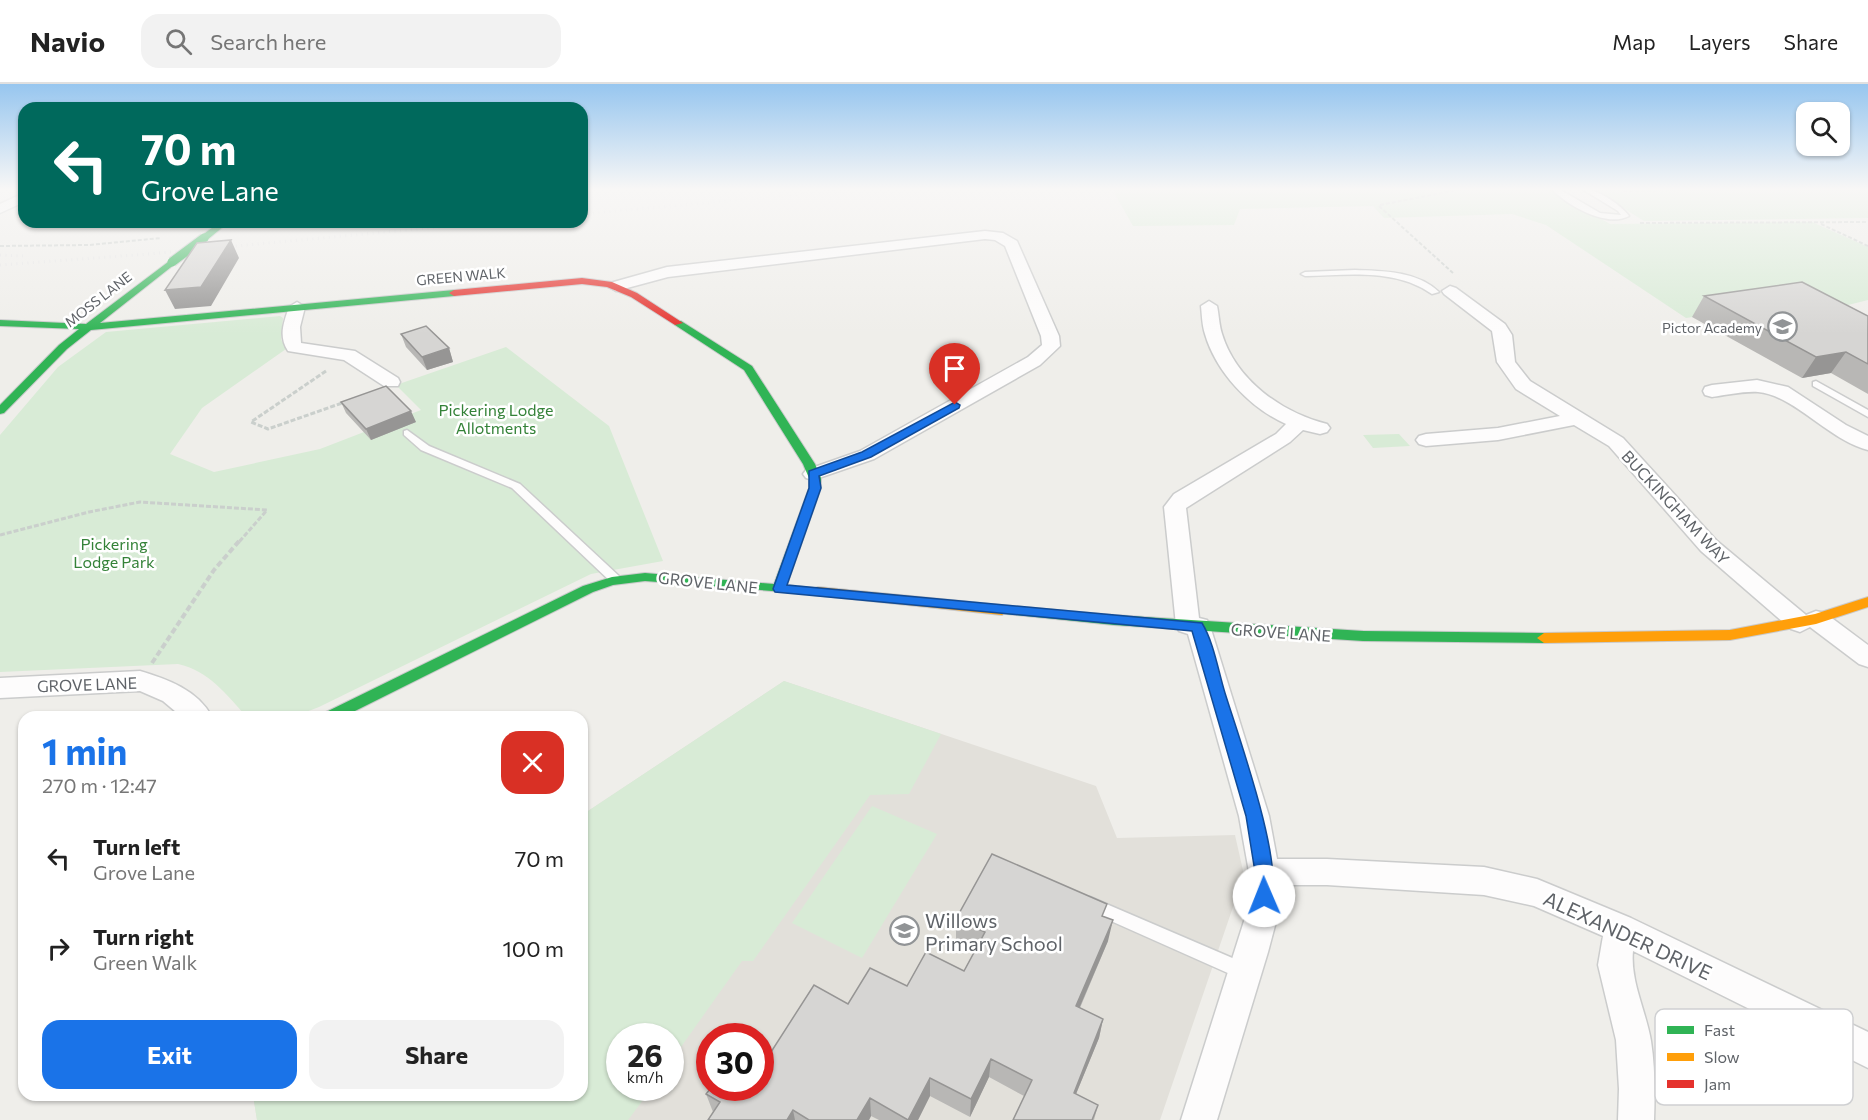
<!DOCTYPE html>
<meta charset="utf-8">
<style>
body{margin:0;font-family:Commissioner,sans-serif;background:#f2f2f2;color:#222;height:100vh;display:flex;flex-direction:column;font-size:22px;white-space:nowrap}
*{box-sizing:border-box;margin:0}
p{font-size:20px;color:#767676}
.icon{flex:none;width:33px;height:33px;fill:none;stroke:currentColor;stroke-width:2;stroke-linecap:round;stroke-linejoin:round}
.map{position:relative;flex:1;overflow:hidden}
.panel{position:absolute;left:18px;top:627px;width:570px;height:390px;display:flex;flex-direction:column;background:#fff;border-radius:18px;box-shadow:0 2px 4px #0004}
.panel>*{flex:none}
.banner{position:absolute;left:18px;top:18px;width:570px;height:126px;border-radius:18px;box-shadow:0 2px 4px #0004;background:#00695c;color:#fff;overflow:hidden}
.fabs{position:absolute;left:1796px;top:18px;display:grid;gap:12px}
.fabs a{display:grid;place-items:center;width:54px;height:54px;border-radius:12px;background:#fff;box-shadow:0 2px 4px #0004;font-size:30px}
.speed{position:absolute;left:606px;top:939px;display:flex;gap:12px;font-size:30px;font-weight:700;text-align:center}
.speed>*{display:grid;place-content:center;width:78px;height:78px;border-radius:50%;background:#fff;box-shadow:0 2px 4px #0004;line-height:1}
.speed small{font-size:15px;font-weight:400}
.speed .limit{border:9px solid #d22;background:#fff;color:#111}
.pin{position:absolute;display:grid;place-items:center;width:51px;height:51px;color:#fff;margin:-62px -26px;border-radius:50% 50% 50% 0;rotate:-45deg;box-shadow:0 0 6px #0007}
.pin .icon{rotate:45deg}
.me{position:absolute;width:66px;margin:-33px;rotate:359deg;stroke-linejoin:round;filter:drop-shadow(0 0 4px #0008)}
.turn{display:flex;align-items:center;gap:21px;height:126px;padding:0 24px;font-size:27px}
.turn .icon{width:78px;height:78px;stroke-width:2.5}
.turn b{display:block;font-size:42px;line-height:51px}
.round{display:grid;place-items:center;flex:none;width:63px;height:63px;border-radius:18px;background:#f2f2f2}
.overview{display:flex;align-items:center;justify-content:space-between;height:102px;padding:0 24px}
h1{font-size:36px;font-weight:700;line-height:45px;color:#1a73e8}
.action{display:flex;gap:12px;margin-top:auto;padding:12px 24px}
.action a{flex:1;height:69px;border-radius:18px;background:#1a73e8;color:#fff;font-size:24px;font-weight:700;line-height:69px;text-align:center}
.action a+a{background:#f2f2f2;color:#222}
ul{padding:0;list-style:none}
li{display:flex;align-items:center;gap:18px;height:90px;padding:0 24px}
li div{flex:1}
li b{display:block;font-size:22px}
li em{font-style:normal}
header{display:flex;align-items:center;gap:36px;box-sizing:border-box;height:84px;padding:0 30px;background:#fff;border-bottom:2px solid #e0e0e0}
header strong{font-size:28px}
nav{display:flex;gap:33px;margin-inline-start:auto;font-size:21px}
.search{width:420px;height:54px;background:#f2f2f2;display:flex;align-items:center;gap:15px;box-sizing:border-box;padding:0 21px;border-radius:18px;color:#767676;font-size:22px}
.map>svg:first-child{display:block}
.education{fill:#e2e0da;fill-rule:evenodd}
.green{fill:#d8ebd6}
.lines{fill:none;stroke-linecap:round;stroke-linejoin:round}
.lane-casing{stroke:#cbcccc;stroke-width:3}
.street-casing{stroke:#cbcccc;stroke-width:3}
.fast-casing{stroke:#cacacb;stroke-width:2}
.slow-casing{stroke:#cacacb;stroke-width:2}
.jam-casing{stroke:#cacacb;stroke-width:2}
.path-far2{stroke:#cacfcc;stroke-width:2;stroke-dasharray:4 2;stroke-linecap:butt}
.path-far1{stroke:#cacfcc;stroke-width:3;stroke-dasharray:5 2;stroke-linecap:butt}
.path{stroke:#cacfcc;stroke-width:4;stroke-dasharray:6 3;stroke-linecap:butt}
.lane{fill:#fdfcfc;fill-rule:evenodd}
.street{fill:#fdfcfc;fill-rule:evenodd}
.fast{fill:#30b455;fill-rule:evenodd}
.slow{fill:#ff9f0a;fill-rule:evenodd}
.jam{fill:#e5322d;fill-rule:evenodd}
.rail{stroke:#e4e4e4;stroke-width:3;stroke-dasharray:1 4.5;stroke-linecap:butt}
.fast-bridge-casing{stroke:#cacacb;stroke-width:11;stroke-linecap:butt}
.fast-bridge{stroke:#30b455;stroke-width:9}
.wall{fill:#b8b7b5}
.shaded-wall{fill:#969594}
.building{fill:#d6d5d3;stroke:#969594;stroke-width:1.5}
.route{fill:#1a73e8;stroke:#114b97;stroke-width:1.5}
.labels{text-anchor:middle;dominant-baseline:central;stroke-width:5;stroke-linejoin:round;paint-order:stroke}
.far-street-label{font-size:14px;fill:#5f6368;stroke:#fff}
.far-poi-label{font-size:14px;fill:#5f6368;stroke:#fff;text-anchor:end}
.park-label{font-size:16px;fill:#348238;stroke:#fff}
.street-label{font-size:16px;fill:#5f6368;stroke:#fff}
.near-poi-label{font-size:20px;fill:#5f6368;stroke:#fff;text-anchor:start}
.near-street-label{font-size:20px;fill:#5f6368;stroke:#fff}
.key{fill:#fff;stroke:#cfd0d2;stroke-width:1.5}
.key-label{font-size:16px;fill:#5f6368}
</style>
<header>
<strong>Navio</strong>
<div class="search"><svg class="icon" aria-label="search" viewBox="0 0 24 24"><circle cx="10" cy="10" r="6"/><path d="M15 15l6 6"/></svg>Search here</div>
<nav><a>Map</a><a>Layers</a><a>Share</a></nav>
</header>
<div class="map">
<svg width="1868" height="1036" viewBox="0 0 1868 1036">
<rect width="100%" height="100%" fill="#efeeea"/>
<path class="education" d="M784 597 1096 702 1117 754 1235 751 1244 791 1160 1036H257L253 1011H582V731ZM620 952H670V1004H620ZM710 952H760V1004H710Z"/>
<path class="green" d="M1112 105H1549L1610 140 1812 138 1868 163V216L1816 229 1794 218 1686 234 1546 141 1512 130 1384 134 1373 122 1240 125 1234 141 1133 142Z
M1593 105H1868V134L1644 137Z
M280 232 283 234 281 255 286 265 202 324 170 370 214 388 320 365 421 326 396 301 506 263 609 342 663 477 591 490 319 623 293 633H247C226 610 209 587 178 580L0 588V351L58 283 106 248Z
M1399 350 1410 362 1373 364 1363 351Z
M784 597 941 650 909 710 870 711 753 877H742L671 977 670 952H620V1004H652L628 1036H257L253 1011H582V731Z
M872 722 937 750 862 874 792 839Z"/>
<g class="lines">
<defs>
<path id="lane" d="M1552 105H1559L1600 129 1621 131 1618 127 1582 105C1596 104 1620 120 1629 132 1607 144 1566 121 1552 105Z
M1355 186C1384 187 1417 187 1439 208L1432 210C1395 184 1348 191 1305 192L1301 190 1305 188Z
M1816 297 1868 326V333L1813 302V298Z
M407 346 429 362 520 400 619 492 621 495 619 498H611L512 404 421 366 404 351V347Z
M1090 813 1251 882 1253 888 1251 894 1245 896 1239 894 1084 825 1082 820 1084 815Z"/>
<path id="street" d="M24 109V118L0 129V120Z
M985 147 1003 149 1017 157 1059 252 1060 262 1040 281 874 375 813 396 806 394 803 390 806 386 860 367 1028 273 1042 261 1041 252 1005 162 995 156 985 155 668 193 616 207 608 202 610 199 667 183Z
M1450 202 1456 204 1505 240 1512 251 1515 278 1530 297 1623 354 1717 457 1806 531 1816 527 1825 529 1868 561V583L1859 580 1810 543 1800 548 1791 545 1701 467 1609 362 1574 341 1498 356 1426 362 1419 360 1416 356 1419 352 1426 350 1498 344 1560 332 1516 305 1497 278 1492 247 1444 210 1442 207Z
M1209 217 1217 222C1219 231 1219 241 1222 250 1236 296 1282 329 1327 340L1330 344 1327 348 1320 350 1303 346 1290 358 1186 424 1199 534 1207 536 1210 542 1269 732 1277 775H1327L1484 783 1537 795 1631 834 1868 948V984L1633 867C1630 897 1646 927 1651 957 1655 983 1655 1010 1654 1036H1618L1619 1005 1616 956 1598 881 1603 852 1534 822 1484 811 1327 801H1279L1277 834 1268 868 1217 1036H1181L1245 834 1249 788 1239 732 1188 550 1179 547 1176 541 1164 423 1174 410 1276 350 1286 340C1250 324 1216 288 1205 250 1202 241 1202 231 1201 222Z
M297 218 305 223 300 243 301 259 355 267 398 294 400 298 398 302H384L344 276 288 267C278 252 284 238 289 223Z
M1757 296 1788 303 1846 341 1868 352V366C1830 357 1794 311 1758 308 1744 307 1727 311 1712 313L1705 311 1703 307 1705 303 1712 301Z
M140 587C167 595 198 606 212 633H182L163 617 140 607 0 614V594Z"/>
<path id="fast" d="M220 138H229L207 156H201V152Z
M172 175 175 176V180L100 239 454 206 459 209 454 212 91 246 67 265 4 329 0 330V321L59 261 79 245 0 242V236L86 240Z
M675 237H681L752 282 815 380 821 394V404L787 501 823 505 825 508 823 511 645 497 613 501 593 508 343 633H321L324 629 583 502 612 493 645 489 774 500 809 404V394L803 380 744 286 675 241Z
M1002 521 1114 531 1363 547 1544 549 1551 554 1544 559 1363 557 1114 541 997 529 995 526 997 523Z"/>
<path id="slow" d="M818 503 1002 521 1009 526 1002 531 813 511 811 508 813 505Z
M1868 513V523L1816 540 1730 556 1544 559 1537 554 1544 549 1730 546 1815 530Z"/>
<path id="jam" d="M582 194 612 198 637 209 683 239 675 241 631 213 607 203 582 200 454 212 449 209 454 206Z"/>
</defs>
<use href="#lane" class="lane-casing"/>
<use href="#street" class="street-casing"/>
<use href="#fast" class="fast-casing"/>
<use href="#slow" class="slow-casing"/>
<use href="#jam" class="jam-casing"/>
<path class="path-far2" d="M1623 107 1743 105
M1380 121 1462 105
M1379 122 1453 189
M1640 139 1868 138
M1821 140 1868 162
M0 162 89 161 161 154"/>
<path class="path-far1" d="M326 287 251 338 268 345 345 318
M0 451 89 428 140 418 267 426 239 458"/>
<path class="path" d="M152 579 214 486 240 456"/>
<use href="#lane" class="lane"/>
<use href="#street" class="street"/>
<use href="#fast" class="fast"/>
<use href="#slow" class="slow"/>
<use href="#jam" class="jam"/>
<path class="rail" d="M582 130 860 105
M0 171 24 172
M0 181 149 170 495 138"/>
<defs>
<path id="fast-bridge" d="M172 178 204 154"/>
</defs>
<use href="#fast-bridge" class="fast-bridge-casing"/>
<use href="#fast-bridge" class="fast-bridge"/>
</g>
<path class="wall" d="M1704 212 1868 232V310L1831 289 1802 294 1692 233Z
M401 250 449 264 453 278 427 286 406 263Z
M341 318 416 338 371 356 346 329Z
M1104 833 1108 857 1080 924 1103 935 1099 954 1076 1010 1098 1021 1094 1036H1013L1024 1012 989 993 970 1033 930 1012 918 1036H879L871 1032 869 1036H708L713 1028 706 1010 764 979 848 920 964 887 976 864 956 855V835Z"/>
<path class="shaded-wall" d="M231 156 239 174 211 222 175 225 165 206Z
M449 264 453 278 427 286 422 273Z
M1846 268 1831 289 1802 294 1816 273Z
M411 327 416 338 371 356 366 345Z
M1113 836 1108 857 1072 941 1076 922Z
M1103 935 1099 954 1069 1027 1074 1009Z
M991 975 989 993 970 1033 971 1015Z
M930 994V1012L918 1036H908Z
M870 1014 871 1032 869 1036H857Z
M793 1026 795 1036H787Z"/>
<path class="building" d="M231 156 201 203 165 206 197 159Z
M1802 198 1868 232V280L1846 268 1816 273 1704 212Z
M426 242 449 264 422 273 401 250Z
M386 302 411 327 366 345 341 318Z
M992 770 1107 820 1102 832 1113 836 1076 922 1103 935 1074 1009 1098 1021 1092 1036H1013L1032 996 991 975 971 1015 930 994 908 1036 870 1014 857 1036H809L793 1026 787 1036H708L720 1018 706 1010 711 1004H760V977L764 979 814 901 848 920 870 884 907 902 926 868 964 887 985 848 956 835Z"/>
<linearGradient id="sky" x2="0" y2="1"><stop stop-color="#97c6ef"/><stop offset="0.42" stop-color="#f8f7f6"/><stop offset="1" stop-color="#f8f7f6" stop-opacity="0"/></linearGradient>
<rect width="1868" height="250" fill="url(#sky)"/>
<path class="route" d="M955 318 960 321 959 324 871 373 819 392 821 404 787 501 1202 539C1214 559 1218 586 1225 609 1237 648 1286 784 1270 817L1264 820 1257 817 1255 812V788L1246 732 1192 547 775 508 773 505 809 404V387L862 368Z"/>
<defs>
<symbol id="school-ring" viewBox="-11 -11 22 22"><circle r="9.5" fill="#fff" stroke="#919496" stroke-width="1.5"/><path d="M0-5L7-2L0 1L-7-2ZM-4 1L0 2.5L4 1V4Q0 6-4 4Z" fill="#919496"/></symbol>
</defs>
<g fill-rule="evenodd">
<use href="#school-ring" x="1766" y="226" width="33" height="33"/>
<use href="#school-ring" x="888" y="830" width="33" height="33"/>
</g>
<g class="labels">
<g class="far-street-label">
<text transform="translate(461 192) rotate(-5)">GREEN WALK</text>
<text transform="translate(98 215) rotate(-38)">MOSS LANE</text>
</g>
<g class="far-poi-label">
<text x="1762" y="243">Pictor Academy</text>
</g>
<g class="park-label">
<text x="496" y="325">Pickering Lodge<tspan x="496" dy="18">Allotments</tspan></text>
<text x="114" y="459">Pickering<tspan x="114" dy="18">Lodge Park</tspan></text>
</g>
<g class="street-label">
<text transform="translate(1676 423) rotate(47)">BUCKINGHAM WAY</text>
<text transform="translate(708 498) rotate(6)">GROVE LANE</text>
<text transform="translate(1281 548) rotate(4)">GROVE LANE</text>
<text transform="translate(87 600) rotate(-2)">GROVE LANE</text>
</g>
<g class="near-poi-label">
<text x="925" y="836">Willows<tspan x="925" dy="23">Primary School</tspan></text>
</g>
<g class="near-street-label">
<text transform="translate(1628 851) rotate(25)">ALEXANDER DRIVE</text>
</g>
</g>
<rect x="1655" y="925" width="198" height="96" rx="9" class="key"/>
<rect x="1667" y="942" width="27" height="8" fill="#30b455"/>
<rect x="1667" y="969" width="27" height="8" fill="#ff9f0a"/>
<rect x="1667" y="996" width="27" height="8" fill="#e5322d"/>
<g class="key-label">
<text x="1704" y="952">Fast</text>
<text x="1704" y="979">Slow</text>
<text x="1704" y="1006">Jam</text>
</g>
</svg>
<div class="fabs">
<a><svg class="icon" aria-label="search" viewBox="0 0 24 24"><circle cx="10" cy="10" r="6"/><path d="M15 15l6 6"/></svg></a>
</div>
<div class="speed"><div>26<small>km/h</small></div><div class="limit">30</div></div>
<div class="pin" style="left:955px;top:321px;background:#d93025"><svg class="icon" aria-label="arrive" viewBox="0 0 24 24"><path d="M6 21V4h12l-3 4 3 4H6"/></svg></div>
<svg class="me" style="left:1264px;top:812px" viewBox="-20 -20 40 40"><circle r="19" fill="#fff"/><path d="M0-13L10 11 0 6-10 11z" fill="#1a73e8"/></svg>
<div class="banner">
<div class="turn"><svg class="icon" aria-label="left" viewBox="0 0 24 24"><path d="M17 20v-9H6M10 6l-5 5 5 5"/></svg><div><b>70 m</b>Grove Lane</div></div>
</div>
<section class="panel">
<div class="overview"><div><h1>1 min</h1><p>270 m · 12:47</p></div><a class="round" style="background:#d93025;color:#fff"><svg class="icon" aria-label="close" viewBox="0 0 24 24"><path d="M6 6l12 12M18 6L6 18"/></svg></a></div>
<ul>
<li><svg class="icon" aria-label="left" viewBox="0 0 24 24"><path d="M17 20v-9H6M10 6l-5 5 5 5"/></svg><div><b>Turn left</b><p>Grove Lane</p></div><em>70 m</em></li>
<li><svg class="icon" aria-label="right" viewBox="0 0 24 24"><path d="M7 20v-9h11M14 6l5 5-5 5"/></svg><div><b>Turn right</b><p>Green Walk</p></div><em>100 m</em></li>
</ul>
<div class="action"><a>Exit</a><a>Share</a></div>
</section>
</div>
